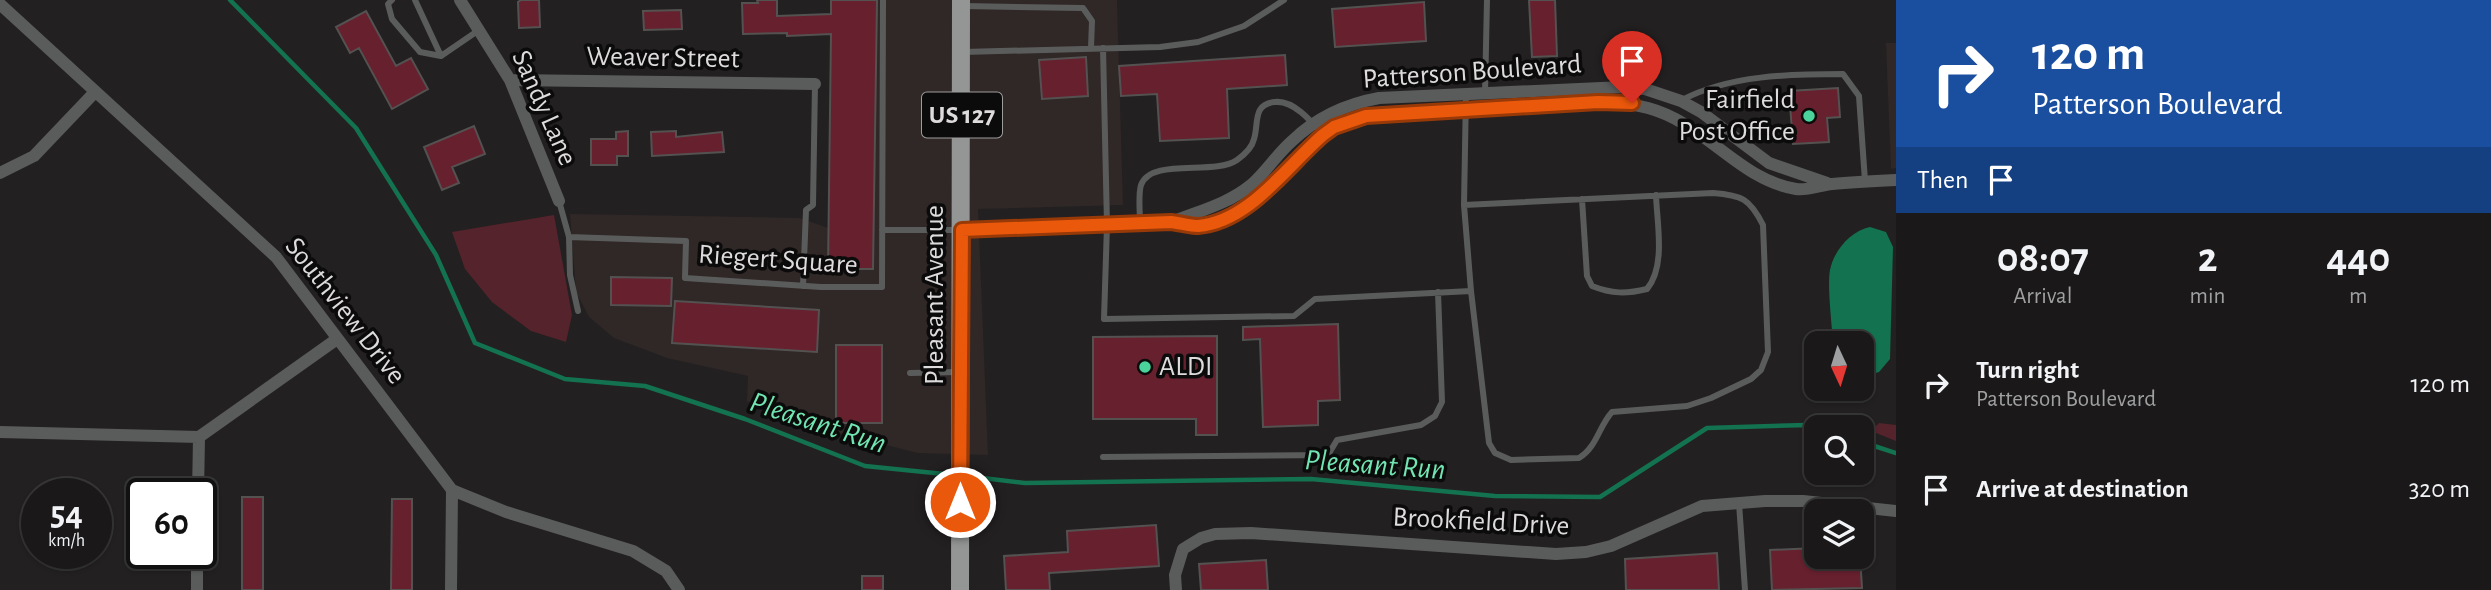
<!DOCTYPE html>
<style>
body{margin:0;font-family:"Alegreya Sans",sans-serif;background:#272526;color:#f1f3f6;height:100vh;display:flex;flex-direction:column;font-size:26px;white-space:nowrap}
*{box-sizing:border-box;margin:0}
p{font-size:23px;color:#9fa0a2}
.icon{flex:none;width:38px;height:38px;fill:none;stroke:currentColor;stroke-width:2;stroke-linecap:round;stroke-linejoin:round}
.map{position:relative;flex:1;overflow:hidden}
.sheet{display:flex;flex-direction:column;background:#1a1819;width:595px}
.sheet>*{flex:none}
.hud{background:#1a4fa0;color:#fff;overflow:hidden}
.needle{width:46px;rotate:176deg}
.buttons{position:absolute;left:1804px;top:331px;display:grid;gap:14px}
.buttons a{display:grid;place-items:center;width:70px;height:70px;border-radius:14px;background:#1a1819;box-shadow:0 2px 5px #0004,0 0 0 2px #383738;font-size:35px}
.speed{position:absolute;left:21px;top:478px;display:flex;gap:14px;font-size:35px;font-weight:700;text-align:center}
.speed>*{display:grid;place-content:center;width:91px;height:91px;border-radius:50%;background:#1a1819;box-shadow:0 2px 5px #0004,0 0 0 2px #383738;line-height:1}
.speed small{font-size:18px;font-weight:400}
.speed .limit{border:4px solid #111;border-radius:10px;background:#fff;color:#111}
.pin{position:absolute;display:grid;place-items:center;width:60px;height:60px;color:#fff;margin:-72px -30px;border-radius:50% 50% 50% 0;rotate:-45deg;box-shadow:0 0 7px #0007}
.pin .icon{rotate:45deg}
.me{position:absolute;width:77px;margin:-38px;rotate:0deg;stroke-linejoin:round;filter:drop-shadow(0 0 5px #0008)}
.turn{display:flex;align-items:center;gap:24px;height:147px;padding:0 21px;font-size:32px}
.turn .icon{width:91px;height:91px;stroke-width:2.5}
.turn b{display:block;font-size:49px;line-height:60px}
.then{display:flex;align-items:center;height:66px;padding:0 21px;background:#0003;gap:14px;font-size:26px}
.eta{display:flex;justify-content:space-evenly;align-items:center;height:119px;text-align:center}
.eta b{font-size:42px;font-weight:600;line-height:49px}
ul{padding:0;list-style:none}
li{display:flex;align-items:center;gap:21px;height:105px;padding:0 21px}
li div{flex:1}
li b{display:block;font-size:26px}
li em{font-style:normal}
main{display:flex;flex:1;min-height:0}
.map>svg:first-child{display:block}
.built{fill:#302727}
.green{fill:#55232b}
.water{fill:#137250}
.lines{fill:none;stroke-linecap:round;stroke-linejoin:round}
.stream{stroke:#137250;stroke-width:4.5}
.building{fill:#66202e;stroke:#545151;stroke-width:2}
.lane{stroke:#5a5c5b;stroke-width:6}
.street{stroke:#5a5c5b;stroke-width:12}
.primary{stroke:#939695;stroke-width:18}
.route-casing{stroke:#983908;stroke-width:18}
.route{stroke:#ea580c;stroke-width:12}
.poi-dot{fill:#4ad49c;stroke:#0c0b0b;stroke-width:2.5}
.labels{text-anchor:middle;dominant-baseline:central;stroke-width:7;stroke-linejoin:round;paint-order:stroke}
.shield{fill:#0c0b0b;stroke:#9e9d9d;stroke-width:2}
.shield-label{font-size:26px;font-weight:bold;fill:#dddbdb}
.street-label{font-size:28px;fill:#dddbdb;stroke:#0c0b0b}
.poi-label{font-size:28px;fill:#dddbdb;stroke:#0c0b0b;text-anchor:end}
.water-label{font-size:30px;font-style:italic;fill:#71e6b2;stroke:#0c0b0b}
</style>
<main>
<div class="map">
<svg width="1896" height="590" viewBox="0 0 1896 590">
<rect width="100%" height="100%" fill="#232021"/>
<path class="built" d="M831 0H1117L1123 205 978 209 988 455 918 453 807 425 747 401 748 376 667 358 614 338 589 317 576 292 570 214 800 218 828 228Z
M1886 43H1896V168L1891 169Z"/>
<path class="green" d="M554 215 572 315 566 342 531 331 492 302 465 269 452 232Z
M1879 423 1896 425V441L1871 431Z"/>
<path class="water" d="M1870 227 1886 232 1893 247 1890 359 1879 372 1862 377V343H1833C1832 325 1827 286 1830 270 1834 250 1851 231 1870 227Z"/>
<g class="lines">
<path class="stream" d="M230 0 356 128 436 255 475 343 565 379 645 386 745 419 865 466 954 475
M1862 442 1896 453
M966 476 1025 483 1311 479 1495 496 1600 497 1707 428 1807 425 1816 428"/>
</g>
<path class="building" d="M521 0H539L540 27 519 28 518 2Z
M757 0H777V16L831 14V0H877L873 269H828L831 34 787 36V33L743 34 742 3H758Z
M1529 0H1555L1557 56 1532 57Z
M1424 2 1426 41 1335 47 1332 9Z
M681 10 682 29 644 30 643 11Z
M366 11 396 66 411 58 428 89 392 109 359 48 350 53 336 27Z
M1285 55 1287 85 1227 89 1229 138 1160 141 1157 94 1121 96 1119 66Z
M1086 57 1088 96 1042 99 1039 60Z
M1838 88 1840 117 1827 118 1829 142 1793 144 1789 91Z
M474 126 485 154 452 167 459 183 442 190 424 147Z
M628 131V156H617V165H591V139H616V132Z
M676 131V137L722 132 724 152 652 156 651 132Z
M611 277 672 278 671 306 611 305Z
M675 301 819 310 817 352 672 343Z
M1338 324 1340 400 1318 401V425L1263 427 1260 339 1243 340V327Z
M1217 336V435H1196V419H1093V337Z
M836 345H882V423H836Z
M242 497H263V590H242Z
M392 499H412V590H391Z
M1156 525 1159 566 1049 573 1050 590H1006L1004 556 1068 552 1067 531Z
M1816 548V556H1860L1862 588 1772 590 1770 550Z
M1717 553 1719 590H1626L1625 559Z
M1266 560 1268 590H1201L1199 564Z
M862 576H883V590H862Z"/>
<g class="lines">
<path class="lane" d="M392 0 388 4 392 19 420 52 441 56 479 30
M415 0 441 56
M963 6 1083 8 1092 21 1091 48
M1103 48 1107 225 1104 319 1294 316 1315 299 1471 291 1464 205 1466 93
M963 52 1160 47 1198 42 1244 26 1284 0
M1485 93 1487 0
M1682 100C1729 75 1791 74 1843 74L1859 96 1865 181
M1582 199 1587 276 1592 286C1612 294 1626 294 1647 289 1666 266 1657 224 1656 195
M559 201 569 237 570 275 578 311
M1464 205 1713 193C1742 195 1750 199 1763 225L1768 352 1761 370 1751 379 1711 398 1687 406 1612 412C1599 426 1597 447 1579 458L1511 460 1495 453 1489 443 1471 291
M1140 223C1140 211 1138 195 1141 185 1151 157 1214 176 1237 160 1244 155 1252 148 1254 139 1259 124 1252 104 1275 102 1294 100 1312 122 1323 135
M882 230H957
M569 237 686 241 685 278 821 287H882L883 0
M803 286 806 210 813 205 815 84
M910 373 959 372
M1103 457 1328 455 1337 440 1421 425 1435 416 1442 402 1438 292
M1739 503 1745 590"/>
<path class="street" d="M460 0 510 80 559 201
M0 4 276 257 452 490 506 512 633 551 666 571 679 590
M510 80 815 84
M0 173 34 156 95 92
M1172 222C1199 211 1228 204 1251 185 1266 172 1277 154 1292 141 1317 117 1346 104 1379 98L1623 87 1645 89 1681 101 1701 112 1769 163 1827 183
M962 230 1171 222C1180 223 1189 226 1198 226 1258 222 1286 157 1333 128 1349 118 1369 114 1388 113 1438 109 1488 107 1537 105 1574 103 1612 98 1648 108 1705 123 1739 180 1796 189 1807 191 1821 185 1832 184 1854 182 1875 181 1896 180
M0 432 199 437
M199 437 337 339
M198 494 199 437
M197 590V553
M451 590 452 490
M1176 590 1175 575 1183 549 1201 538 1215 534 1251 533 1556 554 1586 552 1611 546 1702 506 1765 501H1803L1896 511"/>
<path class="primary" d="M960 590 961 0"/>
</g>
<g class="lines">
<defs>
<path id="route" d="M960 502 962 230 1171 222C1180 223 1190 226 1198 226 1249 222 1287 166 1323 135L1334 127 1366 116 1598 102 1632 103"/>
</defs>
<use href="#route" class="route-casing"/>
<use href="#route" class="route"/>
</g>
<g class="poi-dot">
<circle cx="1809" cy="116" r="7"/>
<circle cx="1145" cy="367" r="7"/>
</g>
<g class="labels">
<rect class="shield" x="922" y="92.5" width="80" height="45" rx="5"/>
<g class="shield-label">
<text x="962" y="115">US 127</text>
</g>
<g class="street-label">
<text transform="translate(663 58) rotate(1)">Weaver Street</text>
<text transform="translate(1472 72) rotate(-4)">Patterson Boulevard</text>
<text transform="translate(544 108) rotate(66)">Sandy Lane</text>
<text transform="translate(778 260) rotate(4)">Riegert Square</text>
<text transform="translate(935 295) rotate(-90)">Pleasant Avenue</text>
<text transform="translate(345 311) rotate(52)">Southview Drive</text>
<text transform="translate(1481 522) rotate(3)">Brookfield Drive</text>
</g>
<g class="poi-label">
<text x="1795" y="100">Fairfield<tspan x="1795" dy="32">Post Office</tspan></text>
<text x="1159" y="367" text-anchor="start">ALDI</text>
</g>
<g class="water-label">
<text transform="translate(818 423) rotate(18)">Pleasant Run</text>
<text transform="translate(1375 465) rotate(4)">Pleasant Run</text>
</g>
</g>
</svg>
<div class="buttons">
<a><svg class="needle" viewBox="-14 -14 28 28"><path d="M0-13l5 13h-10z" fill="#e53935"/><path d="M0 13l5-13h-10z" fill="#9fa0a2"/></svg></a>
<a><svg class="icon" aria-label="search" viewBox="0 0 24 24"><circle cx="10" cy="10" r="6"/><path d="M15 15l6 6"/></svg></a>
<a><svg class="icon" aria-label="layers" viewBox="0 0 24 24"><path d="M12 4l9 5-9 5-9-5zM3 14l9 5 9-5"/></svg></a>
</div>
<div class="speed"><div>54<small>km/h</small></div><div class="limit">60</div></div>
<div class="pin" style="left:1632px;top:103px;background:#d93025"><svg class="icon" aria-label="arrive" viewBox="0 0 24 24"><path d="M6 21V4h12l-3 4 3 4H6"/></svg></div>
<svg class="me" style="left:960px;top:502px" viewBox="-20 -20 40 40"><circle r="17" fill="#ea580c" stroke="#fff" stroke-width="3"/><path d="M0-11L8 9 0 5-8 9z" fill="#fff"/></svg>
</div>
<section class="sheet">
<div class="hud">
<div class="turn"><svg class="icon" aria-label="right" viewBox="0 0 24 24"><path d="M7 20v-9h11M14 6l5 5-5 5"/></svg><div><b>120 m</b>Patterson Boulevard</div></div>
<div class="then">Then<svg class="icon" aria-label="arrive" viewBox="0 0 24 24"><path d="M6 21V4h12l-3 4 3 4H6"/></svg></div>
</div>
<div class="eta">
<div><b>08:07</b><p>Arrival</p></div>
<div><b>2</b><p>min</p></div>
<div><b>440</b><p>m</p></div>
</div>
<ul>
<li><svg class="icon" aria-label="right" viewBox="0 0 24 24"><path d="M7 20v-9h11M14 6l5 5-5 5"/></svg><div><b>Turn right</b><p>Patterson Boulevard</p></div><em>120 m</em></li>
<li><svg class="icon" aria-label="arrive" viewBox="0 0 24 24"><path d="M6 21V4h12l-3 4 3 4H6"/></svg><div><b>Arrive at destination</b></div><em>320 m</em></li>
</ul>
</section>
</main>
